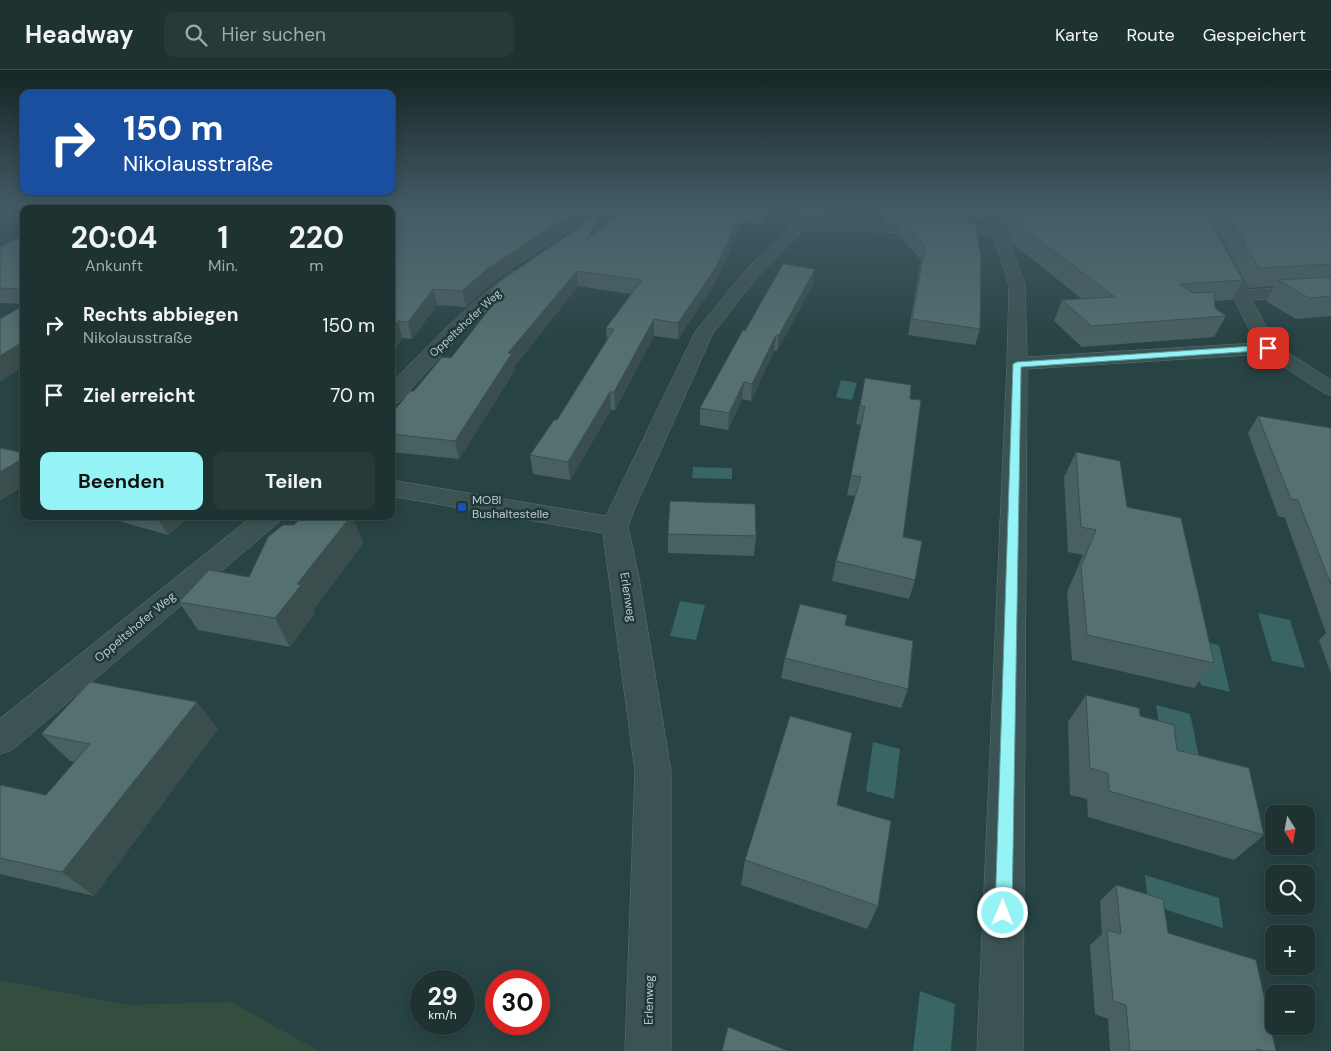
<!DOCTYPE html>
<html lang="de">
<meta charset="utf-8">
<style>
body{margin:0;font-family:"DM Sans",sans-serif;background:#263a3a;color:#f1f3f6;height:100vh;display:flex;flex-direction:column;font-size:19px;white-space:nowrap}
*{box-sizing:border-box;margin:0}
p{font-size:16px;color:#a1aaac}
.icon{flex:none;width:28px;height:28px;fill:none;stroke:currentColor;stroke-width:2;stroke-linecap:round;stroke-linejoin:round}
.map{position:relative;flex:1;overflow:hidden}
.side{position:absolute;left:20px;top:135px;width:375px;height:315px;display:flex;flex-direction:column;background:#1e3232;border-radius:10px;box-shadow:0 2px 12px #0003,0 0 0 1px #3c4d4d}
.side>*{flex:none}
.hud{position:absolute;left:20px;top:20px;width:375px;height:105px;border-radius:10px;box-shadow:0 2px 12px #0003,0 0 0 1px #3c4d4d;background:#1a4fa0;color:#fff;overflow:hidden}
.needle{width:32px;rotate:169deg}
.tools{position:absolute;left:1265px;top:735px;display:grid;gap:10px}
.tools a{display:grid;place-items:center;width:50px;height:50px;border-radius:10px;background:#1e3232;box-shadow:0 2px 12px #0003,0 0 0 1px #3c4d4d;font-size:25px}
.speed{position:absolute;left:410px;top:900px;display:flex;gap:10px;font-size:25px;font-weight:700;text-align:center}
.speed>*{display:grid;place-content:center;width:65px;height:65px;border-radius:50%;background:#1e3232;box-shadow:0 2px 12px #0003,0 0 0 1px #3c4d4d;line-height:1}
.speed small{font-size:12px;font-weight:400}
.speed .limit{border:8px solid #d22;background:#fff;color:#111}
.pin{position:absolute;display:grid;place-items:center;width:42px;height:42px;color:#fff;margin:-21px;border-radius:10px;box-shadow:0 2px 8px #0006}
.me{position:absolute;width:55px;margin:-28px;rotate:1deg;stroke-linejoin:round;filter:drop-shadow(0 0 4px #0008)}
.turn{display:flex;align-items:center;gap:18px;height:105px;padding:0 20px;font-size:22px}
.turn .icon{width:65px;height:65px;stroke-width:2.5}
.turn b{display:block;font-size:35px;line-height:42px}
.eta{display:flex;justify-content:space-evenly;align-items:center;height:85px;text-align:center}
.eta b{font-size:30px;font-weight:700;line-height:35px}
.button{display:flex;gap:10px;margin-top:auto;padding:10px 20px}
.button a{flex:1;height:58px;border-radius:10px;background:#95f3f6;color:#111;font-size:20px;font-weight:700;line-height:58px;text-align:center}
.button a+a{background:#263a3a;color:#f1f3f6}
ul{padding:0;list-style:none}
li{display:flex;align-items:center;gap:15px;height:70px;padding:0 20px}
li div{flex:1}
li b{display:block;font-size:19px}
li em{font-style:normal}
header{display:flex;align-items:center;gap:30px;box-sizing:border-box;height:70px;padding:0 25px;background:#1e3232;border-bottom:1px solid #3c4d4d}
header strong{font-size:24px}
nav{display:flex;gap:28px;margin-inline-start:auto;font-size:18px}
.search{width:350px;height:45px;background:#263a3a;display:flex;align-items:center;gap:12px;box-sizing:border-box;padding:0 18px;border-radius:10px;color:#a1aaac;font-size:19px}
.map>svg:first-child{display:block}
.green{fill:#334d3e}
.water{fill:#396565}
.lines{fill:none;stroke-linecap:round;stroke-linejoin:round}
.street-casing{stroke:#5e7373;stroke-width:1}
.street{fill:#3c5353;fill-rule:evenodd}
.wall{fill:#486060}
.shaded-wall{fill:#3b4e4e}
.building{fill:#547070;stroke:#3b4e4e}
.route{fill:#95f3f6;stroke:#619ea0}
.transit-dot{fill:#1a4fb4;stroke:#213838;stroke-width:2}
.labels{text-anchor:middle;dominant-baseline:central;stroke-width:5;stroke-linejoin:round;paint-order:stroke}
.far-street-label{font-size:11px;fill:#bacccc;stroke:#213838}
.poi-label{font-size:12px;fill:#bacccc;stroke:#213838;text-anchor:start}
.street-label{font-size:12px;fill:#bacccc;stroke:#213838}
</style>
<header>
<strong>Headway</strong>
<div class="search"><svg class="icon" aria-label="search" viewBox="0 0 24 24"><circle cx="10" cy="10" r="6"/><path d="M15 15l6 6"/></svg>Hier suchen</div>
<nav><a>Karte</a><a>Route</a><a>Gespeichert</a></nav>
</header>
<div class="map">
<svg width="1331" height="981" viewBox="0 0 1331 981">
<rect width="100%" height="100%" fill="#284343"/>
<path class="green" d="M0 910 127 935 232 932 319 981H0Z"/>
<path class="water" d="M841 310 857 313 852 330 836 327Z
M693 397 732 398V409L692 408Z
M680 531 705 535 696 570 670 566Z
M1258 543 1290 550 1305 598 1272 591Z
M1192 569 1219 575 1230 622 1201 615Z
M1156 635 1190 644 1203 705 1166 696Z
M873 672 900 679 894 729 866 721Z
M1145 805 1219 828 1223 858 1148 834Z
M920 921 955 934 951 981H913Z"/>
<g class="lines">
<defs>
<path id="street" d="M610 136H627L577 172H567L564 169 567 166Z
M812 136H827L812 152 990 156 984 136H998L1025 215 1027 287 1256 273 1213 186 1221 181 1229 186 1247 220 1331 214V224L1252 230 1276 275 1331 310V325L1324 323 1264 284 1027 299 1023 981H977L1007 294 1009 215 993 165 804 160 758 206 713 263 634 440 628 456 639 508 671 701V981H625L635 701 603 463 391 426V410L606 446 695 262 746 200Z
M518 201 524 202 526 206 524 210 473 251 399 332 391 333V314C429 274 467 235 512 202Z
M253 446H283L279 452 12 680 0 684V649Z"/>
</defs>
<use href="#street" class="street-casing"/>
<use href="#street" class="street"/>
</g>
<path class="wall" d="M78 136H606L490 214 466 237 437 235 412 269 402 268 391 285V139Z
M632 136H774L763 154 743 152 715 213 678 269 654 266 615 340H611L570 410 533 404 530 385 557 350 607 270 606 258 631 224 578 216 514 297 515 300 459 389 391 382V345L414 321 451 288 491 237 488 222 602 156 600 159Z
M873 136H992L987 153 972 141 969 152 980 259 975 275 908 265 921 190 898 164 900 152H887Z
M1000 136H1331V246L1296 249 1266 231 1275 216 1248 218 1219 164 1217 163 1243 210 1232 230 1215 231V238L1226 246 1214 267 1082 277 1054 251 1062 230 1082 229 1013 174Z
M24 165V234L0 233V177Z
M813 214 777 281H774L751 331 742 329 728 360 700 355V338L745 261Z
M865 308 910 329 903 467 915 510 909 529 832 511 836 491 855 426 847 425 861 355 856 354Z
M1258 346 1331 358V604L1319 570 1326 563 1285 448 1278 446 1248 363Z
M1076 382 1127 437 1214 593 1194 618 1072 590 1067 522 1083 485 1068 482 1064 407Z
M119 446H191L168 465 122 452Z
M303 446H352L363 473 313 540 315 543 290 577 198 560 179 532 249 507Z
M668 464 756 466 754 486 668 483Z
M845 555 908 619 901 638 781 608 785 588Z
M1086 625 1140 646 1177 680 1264 765 1234 790 1088 747 1087 729 1070 725 1068 652Z
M218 659 94 826 0 804V715L46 725 75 692 70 691 41 664Z
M837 735 878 836 867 859 741 815 745 790Z
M1116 815 1168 863 1276 981H1110L1108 949 1095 944 1090 875 1102 864 1100 831Z"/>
<path class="shaded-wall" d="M584 136H606L490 214 466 237 462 221 487 199Z
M767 136H774L763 154 764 140Z
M744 138 743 152 715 213 678 269V253Z
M1219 140 1210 158 1208 147Z
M601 142 602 156 588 184 587 169Z
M815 199 813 214 777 281 779 265Z
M577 201 578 216 514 297 515 300 459 389 455 371 508 283Z
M433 219 437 235 412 269 408 252Z
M654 249V266L615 340 614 322Z
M398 251 402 268 391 285V261Z
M776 265 774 281 751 331 752 314Z
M24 271V296L0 312V286Z
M744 312 742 329 728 360 729 343Z
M610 322 611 340 570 410 568 392Z
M24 388V416L0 431V402Z
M156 446H191L168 465Z
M351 446H352L363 473 313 540 315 543 290 577 275 548 297 514Z
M197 632 218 659 94 826 62 802Z"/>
<path class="building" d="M78 136H584L487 199 462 221 433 219 408 252 398 251 391 261V139H74Z
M632 136H767L764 140 744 138 716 197 678 253 654 249 614 322H610L568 392 530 385 554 350H557L614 259 606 258 642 210 577 201 508 283H512L455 371 391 364V345L410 321H414L442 287 451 288 502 223 488 222 502 210 601 142 587 169Z
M1012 136H1331V194L1259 198 1228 146 1219 140 1208 147 1243 210 1180 214 1193 223 1214 222 1215 238 1226 246 1092 256 1062 230 1115 227 1019 155Z
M901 150 975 152 981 187 980 259 912 249 925 176Z
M24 165V219L0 218V177Z
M783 194 815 199 779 265H776L752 314 744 312 729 343 700 338 743 260 745 261Z
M1331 207V226L1309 228 1278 210Z
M24 235V271L0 286V249Z
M865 308 911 315 910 329 921 330 903 467 922 471 915 510 836 491 861 407 851 405 865 336H860Z
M1258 346 1331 358V515L1298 430 1291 429Z
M0 378 24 383V388L0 402Z
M1076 382 1120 391 1127 437 1181 448 1214 593 1087 565 1081 497 1096 460 1081 457Z
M670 431 755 434 756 466 668 464Z
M303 446H351L297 514 301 515 275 548 179 532 209 500 249 507 268 467 283 455H294Z
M800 534 847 545 845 555 913 571 908 619 785 588Z
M90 612 197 632 62 802 0 788V715L46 725 90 674 41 664Z
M1086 625 1139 638 1140 646 1174 655 1177 680 1249 698 1264 765 1109 721 1108 703 1090 698Z
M790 646 852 663 837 735 891 751 878 836 745 790Z
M1116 815 1163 829 1168 863 1256 890 1276 981H1264L1257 979 1258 981H1130L1126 935 1113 931 1107 860 1121 864Z
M728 957 788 981H722Z"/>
<linearGradient id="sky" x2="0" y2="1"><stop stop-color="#162525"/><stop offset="0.5" stop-color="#425b66"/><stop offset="1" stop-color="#425b66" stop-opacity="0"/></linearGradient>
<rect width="1331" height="274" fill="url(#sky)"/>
<path class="route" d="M1268 275 1271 276V280L1021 297 1012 843 1009 849 1003 851 997 849 995 843 1013 294 1017 292Z"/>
<rect class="transit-dot" x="457" y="432" width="10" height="10" rx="2.5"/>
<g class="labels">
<g class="far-street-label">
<text transform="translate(465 253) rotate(-43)">Oppeltshofer Weg</text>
</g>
<g class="poi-label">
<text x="472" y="430">MOBI<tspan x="472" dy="14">Bushaltestelle</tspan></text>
</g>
<g class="street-label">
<text transform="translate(628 527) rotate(81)">Erlenweg</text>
<text transform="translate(135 557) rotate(-40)">Oppeltshofer Weg</text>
<text transform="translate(649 930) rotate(-89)">Erlenweg</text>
</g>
</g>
</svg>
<div class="tools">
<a><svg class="needle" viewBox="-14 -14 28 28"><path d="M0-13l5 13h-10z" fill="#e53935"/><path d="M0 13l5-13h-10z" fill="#a1aaac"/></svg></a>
<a><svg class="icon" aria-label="search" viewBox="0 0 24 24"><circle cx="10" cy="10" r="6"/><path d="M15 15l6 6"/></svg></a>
<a>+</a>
<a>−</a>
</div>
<div class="speed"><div>29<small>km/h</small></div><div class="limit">30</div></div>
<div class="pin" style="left:1268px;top:278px;background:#d93025"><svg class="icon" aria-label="arrive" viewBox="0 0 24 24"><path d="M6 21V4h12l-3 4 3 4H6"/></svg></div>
<svg class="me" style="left:1003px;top:843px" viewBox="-20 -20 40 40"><circle r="17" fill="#95f3f6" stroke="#fff" stroke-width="3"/><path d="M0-11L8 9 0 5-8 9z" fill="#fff"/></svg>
<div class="hud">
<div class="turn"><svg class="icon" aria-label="right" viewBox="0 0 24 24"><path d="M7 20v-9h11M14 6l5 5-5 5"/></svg><div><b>150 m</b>Nikolausstraße</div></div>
</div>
<section class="side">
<div class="eta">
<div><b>20:04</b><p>Ankunft</p></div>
<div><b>1</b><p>Min.</p></div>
<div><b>220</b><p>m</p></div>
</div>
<ul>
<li><svg class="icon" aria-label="right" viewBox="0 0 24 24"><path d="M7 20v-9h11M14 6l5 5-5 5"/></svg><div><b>Rechts abbiegen</b><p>Nikolausstraße</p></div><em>150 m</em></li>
<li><svg class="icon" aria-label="arrive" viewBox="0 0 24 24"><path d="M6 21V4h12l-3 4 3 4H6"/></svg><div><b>Ziel erreicht</b></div><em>70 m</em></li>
</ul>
<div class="button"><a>Beenden</a><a>Teilen</a></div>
</section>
</div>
